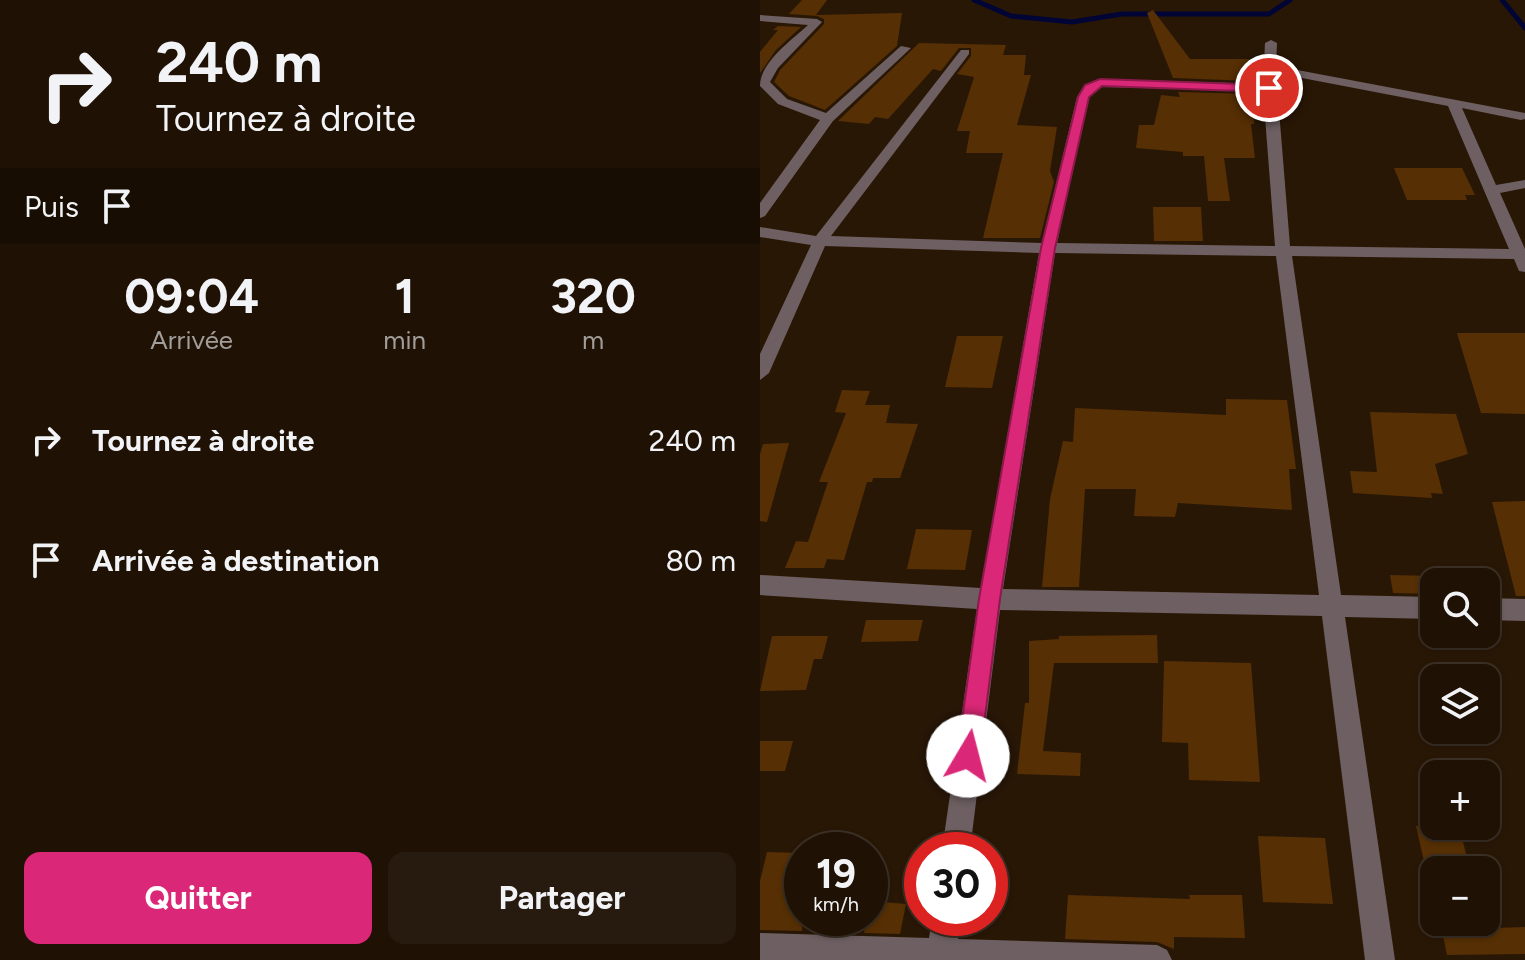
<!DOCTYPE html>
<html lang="fr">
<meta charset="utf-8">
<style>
body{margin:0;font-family:Figtree,sans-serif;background:#271a0e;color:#f1f3f6;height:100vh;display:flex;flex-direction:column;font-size:30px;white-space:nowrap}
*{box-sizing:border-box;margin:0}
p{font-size:26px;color:#a19d9a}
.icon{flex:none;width:44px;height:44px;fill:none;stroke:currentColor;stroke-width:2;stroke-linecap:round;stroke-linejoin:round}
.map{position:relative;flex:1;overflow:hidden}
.panel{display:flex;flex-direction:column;background:#1f1104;width:760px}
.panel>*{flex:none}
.hud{background:#1f1104;color:#f1f3f6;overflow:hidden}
.controls{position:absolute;left:660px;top:568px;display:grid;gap:16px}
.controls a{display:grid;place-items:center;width:80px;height:80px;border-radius:16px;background:#1f1104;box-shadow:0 2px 6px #0004,0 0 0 2px #3c3126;font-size:40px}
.speed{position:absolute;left:24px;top:832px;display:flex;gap:16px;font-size:40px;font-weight:700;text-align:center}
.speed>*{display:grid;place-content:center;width:104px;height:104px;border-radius:50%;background:#1f1104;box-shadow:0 2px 6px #0004,0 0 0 2px #3c3126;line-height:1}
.speed small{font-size:20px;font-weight:400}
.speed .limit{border:12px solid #d22;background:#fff;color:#111}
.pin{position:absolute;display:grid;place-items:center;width:68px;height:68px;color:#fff;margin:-34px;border:4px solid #fff;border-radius:50%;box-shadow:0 2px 8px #0007}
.me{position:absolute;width:88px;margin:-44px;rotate:8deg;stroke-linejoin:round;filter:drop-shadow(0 0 6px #0008)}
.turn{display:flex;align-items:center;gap:28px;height:168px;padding:0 24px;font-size:36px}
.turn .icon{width:104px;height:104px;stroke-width:2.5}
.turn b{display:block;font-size:56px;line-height:68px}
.then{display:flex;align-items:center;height:76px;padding:0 24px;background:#0003;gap:16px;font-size:30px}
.eta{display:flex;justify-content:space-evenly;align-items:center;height:136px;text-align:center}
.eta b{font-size:48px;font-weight:700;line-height:56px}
.cta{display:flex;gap:16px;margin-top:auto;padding:16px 24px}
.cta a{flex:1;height:92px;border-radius:16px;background:#db2777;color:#fff;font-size:32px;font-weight:700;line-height:92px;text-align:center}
.cta a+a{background:#271a0e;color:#f1f3f6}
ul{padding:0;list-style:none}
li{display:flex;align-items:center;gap:24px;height:120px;padding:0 24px}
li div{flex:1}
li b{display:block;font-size:30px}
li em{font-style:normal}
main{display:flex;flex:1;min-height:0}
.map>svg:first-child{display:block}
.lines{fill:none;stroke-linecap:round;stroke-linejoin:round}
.stream{stroke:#000535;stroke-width:5}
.building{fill:#562f04}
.minor{fill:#6e6062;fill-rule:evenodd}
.route{fill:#db2777;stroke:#8e194d;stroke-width:2}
</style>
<main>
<section class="panel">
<div class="hud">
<div class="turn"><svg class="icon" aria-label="right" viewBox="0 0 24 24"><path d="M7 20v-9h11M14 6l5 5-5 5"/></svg><div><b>240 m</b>Tournez à droite</div></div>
<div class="then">Puis<svg class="icon" aria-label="arrive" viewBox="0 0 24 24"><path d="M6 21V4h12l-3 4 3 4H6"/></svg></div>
</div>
<div class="eta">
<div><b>09:04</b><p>Arrivée</p></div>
<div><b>1</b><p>min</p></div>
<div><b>320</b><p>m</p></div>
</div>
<ul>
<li><svg class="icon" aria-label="right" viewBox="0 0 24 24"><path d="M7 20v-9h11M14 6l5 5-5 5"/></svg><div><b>Tournez à droite</b></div><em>240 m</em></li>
<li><svg class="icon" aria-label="arrive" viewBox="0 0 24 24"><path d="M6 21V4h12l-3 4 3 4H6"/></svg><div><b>Arrivée à destination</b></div><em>80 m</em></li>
</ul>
<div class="cta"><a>Quitter</a><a>Partager</a></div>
</section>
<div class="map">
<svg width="765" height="960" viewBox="0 0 765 960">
<rect width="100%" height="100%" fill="#291706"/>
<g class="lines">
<path class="stream" d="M214 0 251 16 312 22 362 14H509L530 0
M742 0 765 28"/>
</g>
<path class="building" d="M42 0H67L56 15 142 13 137 46 65 110 29 96 14 82 20 70 64 24V19L57 16 29 14Z
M393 10 430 59H489L491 81 413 78 387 13Z
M18 26 41 27 16 50 0 73V52L18 30H13Z
M159 43 246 45 243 55H266L264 75H271L257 125 297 127 290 171 294 182 280 238H223L243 153H206L210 131H197L214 77 197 74 211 56V48H199L181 71 173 69 128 119 115 117 109 124 78 121Z
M418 92 492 94 494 124H491L495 158H464L470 201H448L444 156H423V152L376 148 379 125H394L401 95 420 97Z
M634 168H702L715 195H705L707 200H647Z
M393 207H441L443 241H394Z
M697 333H765V414L721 413Z
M197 336H243L232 388 185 387Z
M82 390 110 391 105 405H130L126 423 158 424 140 478H113L112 482H107L84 560 67 559 64 568H25L36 541 48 542 68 482H59L86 413 75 412Z
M466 399 527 400 536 469H529L532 510 418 503 415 517 374 516 376 489H325L319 587H282L290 499 303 441 313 442 315 408 466 415Z
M610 412 696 414 708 454 675 464 683 494 671 493 672 498 593 493 590 471 617 472Z
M29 443 7 522 0 521V454L3 444Z
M765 501V596H756L732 502Z
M156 529 212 530 205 570 147 569Z
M630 575 674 576V594L633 593Z
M106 620H163L158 641 101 642Z
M397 635 398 663H294L283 751 321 753 320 776 257 774 265 703H269V641L299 639V636Z
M12 636H68L62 659H54L46 690 0 691Z
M404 661 491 663 500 782 429 780 428 743 402 742Z
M0 741H33L25 771H0Z
M656 826H699L710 870H666Z
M498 836 565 838 573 904 503 902Z
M7 852 42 853V931L0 930V881Z
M308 895 430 899 429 895H482L485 938 414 937V949L397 942 305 939Z
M111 901 146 904 140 934 104 933 107 918H110Z
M680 922H733L735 928 765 927V954L687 955Z"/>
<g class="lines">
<path class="minor" d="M0 15 57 19 62 22 18 68 10 82 27 99 66 113 141 46 151 48 73 121 5 216 0 218V203L60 120 18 104 0 86C0 62 32 40 48 25L0 21Z
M511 40 517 43 516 66 765 113V119L761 120 702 108 736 185 765 180V188L740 193 765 249V272L759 271 754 259 532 256 581 595 674 597V619L585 617 635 960H605L562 616 240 610 210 850H182L217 609 0 595V575L221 588 279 253 65 246 9 373 0 380V354L51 245 0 237V227L56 236 201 50H209V54L71 236 282 243 317 97 325 85 340 79 503 84 505 43ZM516 73 688 106 749 249 530 246ZM342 87 503 91 515 246 297 243 329 97ZM295 253 516 256 559 595 243 589Z
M726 598 765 599V621L726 620Z
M172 918H200L198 939 397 945 407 950 412 960H0V933L169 938Z"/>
</g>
<path class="route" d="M340 79 509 85 514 88 509 92 342 86 329 97 295 248 240 599 220 756 216 764 208 768 200 764 197 756 219 599 281 248 318 97 325 85Z"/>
</svg>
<div class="controls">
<a><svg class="icon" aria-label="search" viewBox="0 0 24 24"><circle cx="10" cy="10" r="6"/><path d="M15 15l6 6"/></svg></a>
<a><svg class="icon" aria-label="layers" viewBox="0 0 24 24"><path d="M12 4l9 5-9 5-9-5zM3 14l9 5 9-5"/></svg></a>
<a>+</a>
<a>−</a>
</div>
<div class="speed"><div>19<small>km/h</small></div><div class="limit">30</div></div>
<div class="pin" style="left:509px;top:88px;background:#d93025"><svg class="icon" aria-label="arrive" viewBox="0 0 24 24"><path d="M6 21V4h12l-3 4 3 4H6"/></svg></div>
<svg class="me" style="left:208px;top:756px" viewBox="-20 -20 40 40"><circle r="19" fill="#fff"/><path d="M0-13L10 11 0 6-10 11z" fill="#db2777"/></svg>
</div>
</main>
